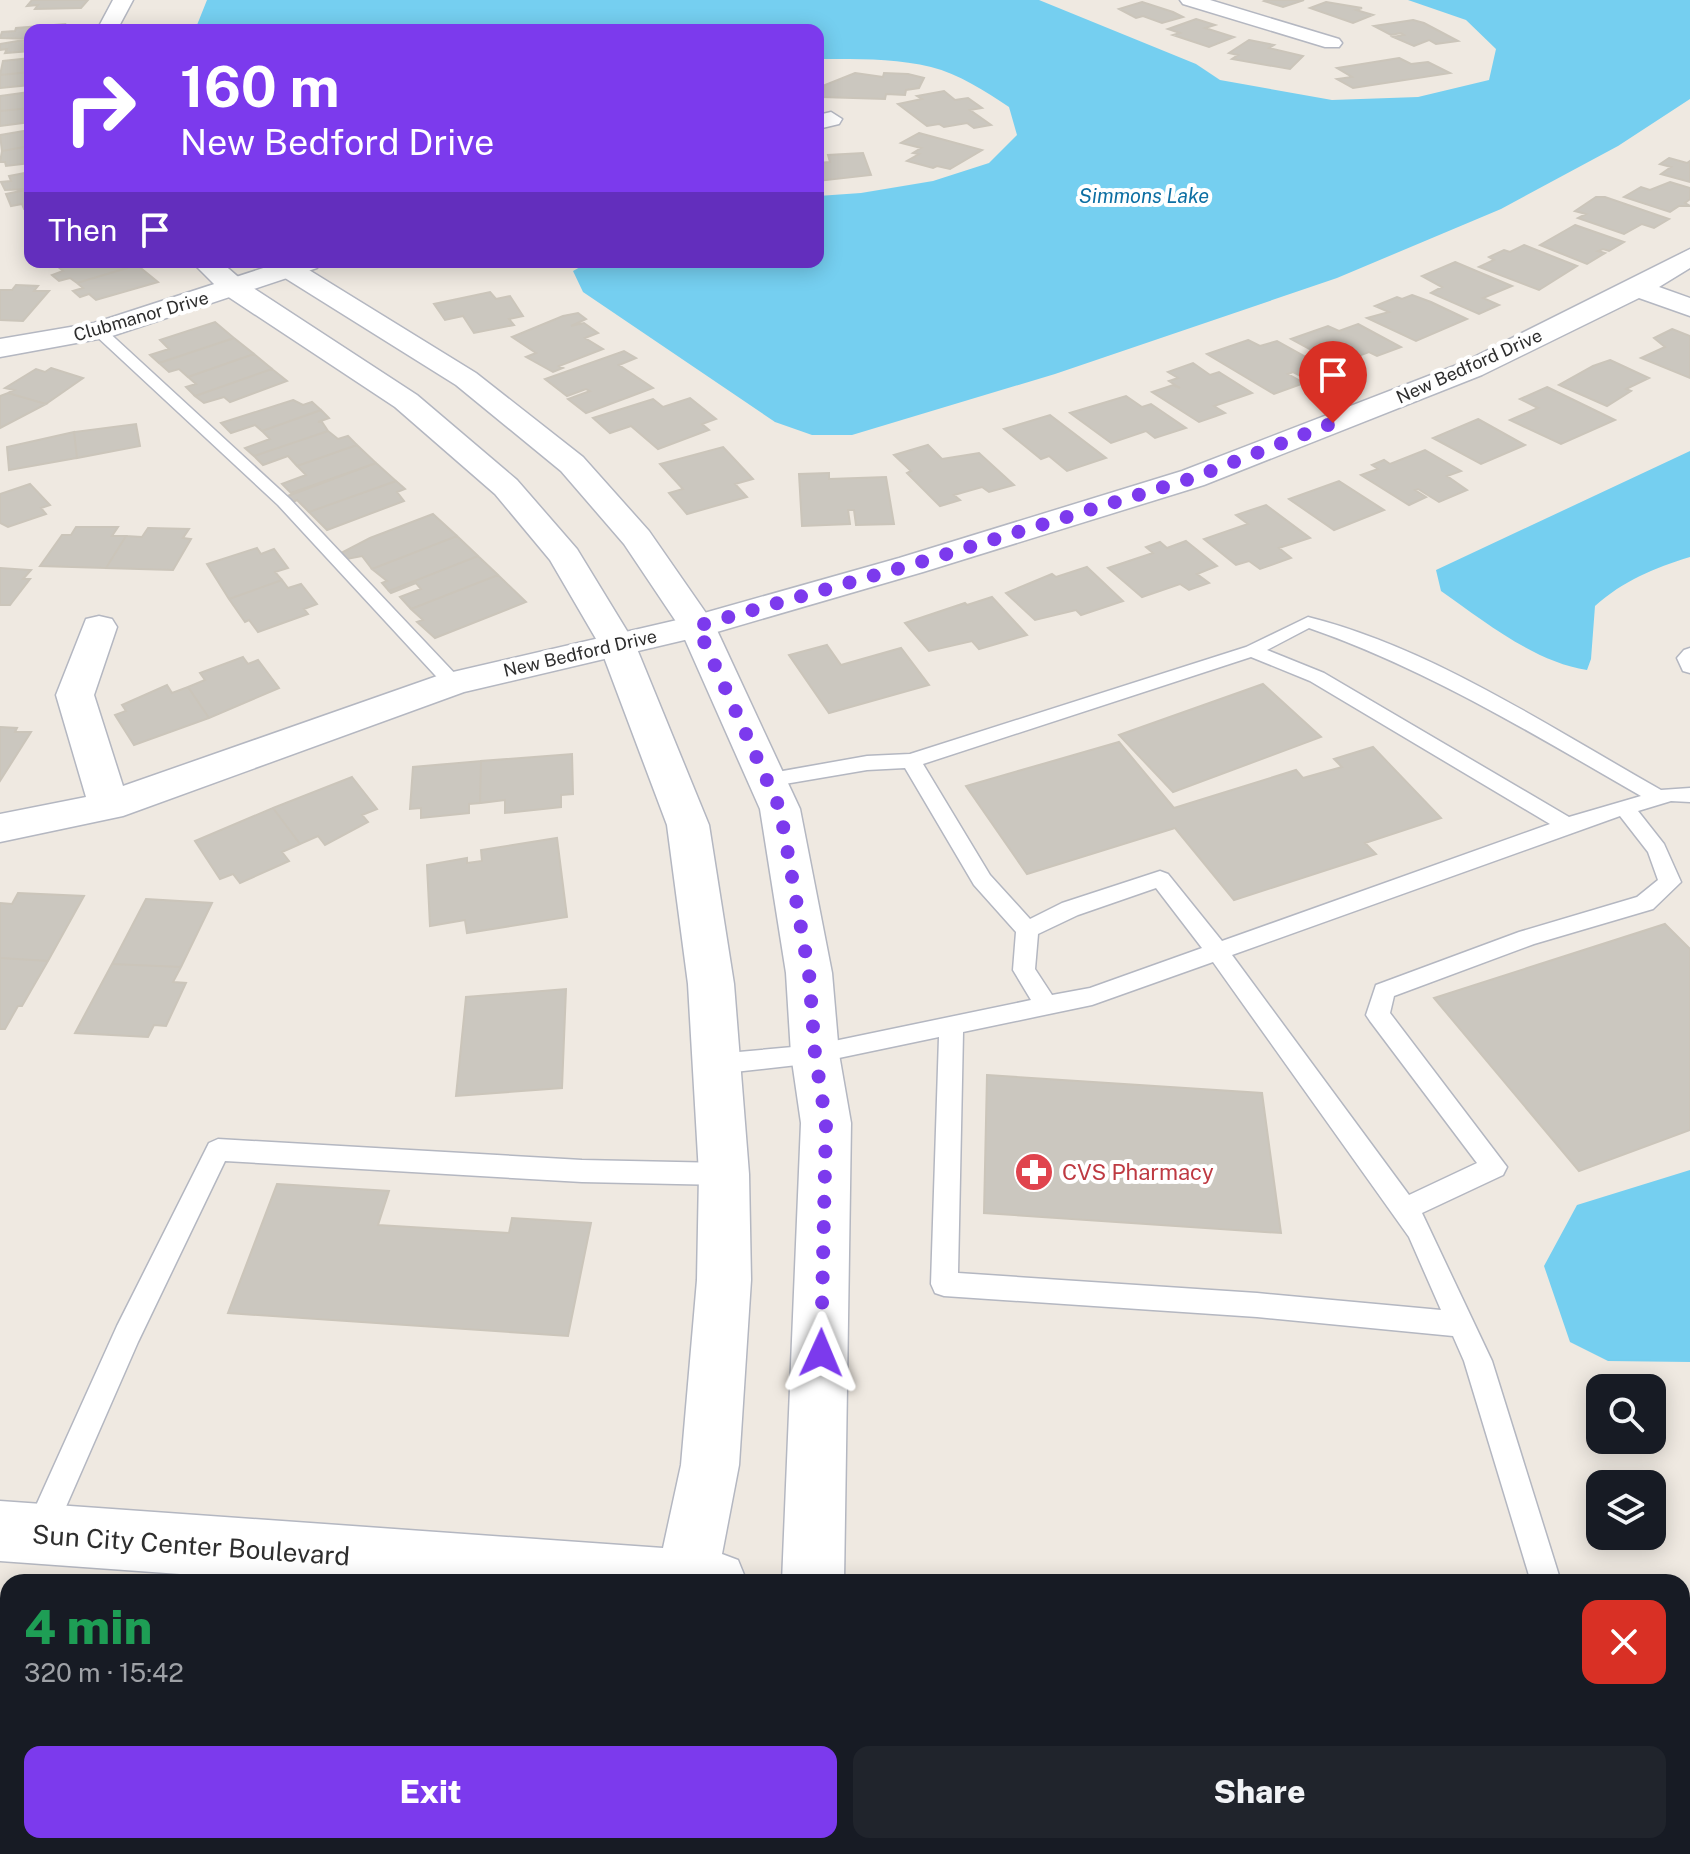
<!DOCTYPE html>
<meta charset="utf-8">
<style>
body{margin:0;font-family:"Public Sans",sans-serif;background:#20242c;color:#f1f3f6;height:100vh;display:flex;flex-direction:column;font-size:30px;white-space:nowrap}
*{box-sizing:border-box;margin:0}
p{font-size:26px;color:#9ea1a6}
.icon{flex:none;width:44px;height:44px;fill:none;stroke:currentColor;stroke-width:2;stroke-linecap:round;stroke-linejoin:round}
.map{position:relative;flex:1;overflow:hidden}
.side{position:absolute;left:0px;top:1574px;width:1690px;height:280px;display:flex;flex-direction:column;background:#171b24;border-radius:24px 24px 0 0;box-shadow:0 4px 20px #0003}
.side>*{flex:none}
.banner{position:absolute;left:24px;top:24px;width:800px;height:244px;border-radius:16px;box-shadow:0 4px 20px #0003;background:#7c3aed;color:#fff;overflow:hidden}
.fabs{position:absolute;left:1586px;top:1374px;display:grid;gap:16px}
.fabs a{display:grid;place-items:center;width:80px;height:80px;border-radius:16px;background:#171b24;box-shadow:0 4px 20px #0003;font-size:40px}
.pin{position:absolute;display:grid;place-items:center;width:68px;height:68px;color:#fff;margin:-82px -34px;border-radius:50% 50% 50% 0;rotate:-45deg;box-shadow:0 0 8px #0007}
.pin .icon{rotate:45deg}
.me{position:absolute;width:88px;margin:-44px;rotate:1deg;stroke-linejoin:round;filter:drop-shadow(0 0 6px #0008)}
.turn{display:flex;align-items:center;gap:28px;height:168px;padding:0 24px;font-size:36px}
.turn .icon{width:104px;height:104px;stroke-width:2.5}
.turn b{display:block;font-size:56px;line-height:68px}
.then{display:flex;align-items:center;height:76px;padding:0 24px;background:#0003;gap:16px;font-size:30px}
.round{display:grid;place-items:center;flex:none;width:84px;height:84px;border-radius:16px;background:#20242c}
.summary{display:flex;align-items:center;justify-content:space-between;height:136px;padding:0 24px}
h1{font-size:48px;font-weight:800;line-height:60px;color:#1e9e55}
.cta{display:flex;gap:16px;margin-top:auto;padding:16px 24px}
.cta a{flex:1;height:92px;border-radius:16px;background:#7c3aed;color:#fff;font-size:32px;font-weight:800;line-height:92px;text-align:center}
.cta a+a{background:#20242c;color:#f1f3f6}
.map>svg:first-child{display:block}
.water{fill:#75cff0}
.building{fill:#cbc7bf;stroke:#cbc5ba;stroke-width:2}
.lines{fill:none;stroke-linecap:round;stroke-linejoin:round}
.lane-casing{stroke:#b4b7c1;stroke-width:3}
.street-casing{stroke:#b4b7c1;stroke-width:3}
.secondary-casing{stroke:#b4b7c1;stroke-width:3}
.lane{fill:#fff;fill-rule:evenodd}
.street{fill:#fff;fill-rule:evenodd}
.secondary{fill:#fff;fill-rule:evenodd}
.route{stroke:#7c3aed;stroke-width:14;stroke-dasharray:0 25.2}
.labels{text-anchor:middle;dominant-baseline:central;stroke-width:8;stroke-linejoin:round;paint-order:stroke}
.far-street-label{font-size:18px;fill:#2e2e2e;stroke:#fff}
.far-water-label{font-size:20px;font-style:italic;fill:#0d6fa3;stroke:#fff}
.health-label{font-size:22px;fill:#be3a42;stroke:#fff;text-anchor:start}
.near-street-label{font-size:26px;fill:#2e2e2e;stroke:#fff}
</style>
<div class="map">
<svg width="1690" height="1854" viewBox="0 0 1690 1854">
<rect width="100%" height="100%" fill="#efe9e1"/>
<path class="water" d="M207 0H1039L1196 64 1220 80 1332 100 1418 97 1489 80 1496 49 1466 20 1408 0H1690V99L1618 146 1501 209 1337 278 1055 374 852 435H812L775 422 583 292 573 271 589 262H818V196L861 193 933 181 989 163 1017 135 1009 107C985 91 959 74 931 67 895 58 854 59 818 59V30H279L272 27 197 25Z
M1690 451V557C1654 568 1623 581 1595 606L1591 659 1587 670C1534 662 1484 621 1441 591L1436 570Z
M1690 1170V1362L1608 1361 1570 1342 1544 1266 1577 1205Z"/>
<path class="building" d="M32 0H88L81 8 35 9 38 5 27 6Z
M1266 0H1304L1283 7 1264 1Z
M1142 2 1173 12 1183 17 1162 23 1143 16 1136 18 1119 9Z
M1326 2 1362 8 1356 10 1373 15 1353 23 1310 8Z
M1196 19 1215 25 1205 28 1234 37 1209 47 1173 35 1180 33 1168 29Z
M1413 20 1424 23 1458 41 1436 44 1429 40 1414 46 1393 37 1404 35 1401 33 1391 35 1374 26Z
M65 24 63 30H30V39L0 38 2 32 15 31 16 28Z
M30 39V51L5 53 7 49 0 50V44Z
M1249 40 1274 45 1269 48 1303 56 1290 69 1232 59 1238 55 1229 53Z
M30 58V72L0 75 3 61Z
M1399 58 1411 64 1428 62 1450 73 1353 88 1337 79 1352 77 1337 68Z
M30 72V85L0 88V75Z
M855 73 883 77 884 73 908 74 924 78 919 88 906 90 905 95 886 94 885 99 822 97 825 85Z
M944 91 955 100 968 98 982 108 970 110 991 125 974 128 967 123 944 127 939 124 927 126 898 104 922 99 917 96Z
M30 92V108L0 111V96Z
M30 108V122L0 126V111Z
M30 130V146L2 151 0 135Z
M919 133 982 150 950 169 937 166 933 168 907 161 919 154 913 153 921 148 901 143Z
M30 146V163L6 166 5 162H0L2 151Z
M863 153 871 175 818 181V163L830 162 828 155Z
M1669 158 1687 163 1690 161V182L1661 174 1671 167 1660 164Z
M30 172V189L5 190 1 182 11 181 9 176Z
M1670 182 1690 188V199L1685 203 1690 206H1679L1670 212 1624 197 1641 187 1650 190Z
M30 189V208L24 209 22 204 11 206 6 194Z
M1596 197H1605L1669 219 1654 228 1642 224 1624 234 1578 218 1586 214 1575 211Z
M1575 225 1624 242 1609 251 1603 249 1598 251 1605 253 1587 264 1540 245Z
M1524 245 1577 266 1539 290 1479 267 1494 260 1489 257 1504 250 1510 252Z
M70 262H134L137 265 77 283 70 278 59 281 52 275 63 271 57 266Z
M1455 262 1512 286 1483 298 1499 305 1479 314 1431 293 1442 287 1422 276Z
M137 265 158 282 96 300 89 294 80 297 73 291 83 288 77 283Z
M16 285 38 286 34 291H49L23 321 0 320V290H12Z
M490 292 496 299 510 296 523 316 509 319 514 325 474 333 463 316 445 320 434 304Z
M1412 295 1431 302 1467 319 1416 341 1367 318 1389 312 1375 306 1397 297 1402 299Z
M578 313 586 319 571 326 584 323 598 333 585 338 603 349 559 366 563 368 553 372 526 357 536 353 512 337 563 316Z
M215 322 234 338 159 363 150 355 169 349 160 340Z
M1358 324 1401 347 1377 356 1369 352 1337 364 1291 339 1328 326 1339 331Z
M1672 329 1690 336V378L1641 358 1665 347 1654 338Z
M234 338 254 354 188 377 179 369 169 372 159 363Z
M1248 340 1260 346 1277 341 1333 372 1310 381 1293 372 1288 374 1304 383 1274 394 1207 354Z
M624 351 636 358 619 365 653 388 586 413 568 399 590 391 586 389 567 396 545 379Z
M254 354 272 369 195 396 186 387 196 384 188 377Z
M1610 360 1649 378 1626 389 1631 391 1607 406 1559 385 1593 366Z
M1193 363 1210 375 1219 372 1252 393 1214 406 1225 413 1199 422 1152 392 1173 385 1180 388 1169 381 1178 378 1168 372Z
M51 368 83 378 46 404 8 393 14 390 5 388 36 369 45 372Z
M272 369 287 381 230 402 224 397 204 403 195 396Z
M1547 387 1615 420 1561 444 1510 420 1538 408 1520 399Z
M8 393 46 404 0 428V396Z
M1126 396 1142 407 1151 404 1186 428 1155 438 1146 431 1111 443 1070 413Z
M690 398 716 419 702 424 709 430 658 449 631 426 610 433 593 418 653 399 663 407Z
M293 400 303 405 312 402 321 410 262 431 255 425 231 433 221 423Z
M321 410 329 418 318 422H322L328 431 254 456 245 448 270 439 262 431Z
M1050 415 1106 458 1067 471 1049 456 1041 459 1004 429Z
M1478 419 1525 445 1481 464 1433 438Z
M136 424 140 446 77 458 74 432Z
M328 431 338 439 348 436 357 445 297 466 288 456 263 465 254 456Z
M74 432 77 458 9 470 7 447Z
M357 445 376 463 291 493 282 484 306 475 297 466Z
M928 445 942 459 979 453 1014 485 989 492 982 487 954 495 960 500 940 506 907 473 911 471 894 455Z
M723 447 753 479 735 484 747 497 687 514 669 493 683 489 660 464Z
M1425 450 1461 471 1447 476 1467 490 1439 502 1418 489 1415 490 1426 497 1409 505 1361 475 1378 469 1372 465 1384 460 1390 464Z
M376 463 396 481 309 512 297 500 291 503 285 497Z
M829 473V479L886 477 894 524 856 525 854 510H848L850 524 802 526 799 474Z
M396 481 405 489 397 492 404 501 327 530 309 512Z
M1339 481 1384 510 1334 530 1289 499Z
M30 484 50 505 41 508 46 514 8 527 0 523V494Z
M1266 505 1310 538 1279 548 1291 558 1260 569 1249 561 1236 565 1204 539 1248 524 1236 515Z
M433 514 457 536 372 569 362 556 347 559 341 553 370 538Z
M76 527H118L112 536H126L106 568 40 566 62 535H71Z
M148 528 189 529 183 538 191 539 173 570 106 568 126 536 142 537Z
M457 536 478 556 389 591 382 583 387 581 372 569Z
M1186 541 1217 566 1197 574 1209 583 1189 590 1180 584 1142 597 1108 568 1153 553 1146 547 1160 542 1167 548Z
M257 548 261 554 274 549 288 568 275 572 282 580 229 599 207 564Z
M478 556 498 575 411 609 400 597 421 589 416 583 391 593 389 591Z
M1087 567 1123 601 1081 615 1076 610 1035 620 1006 593 1052 574 1056 577Z
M0 568 31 570 23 579H30L10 605H0Z
M498 575 526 602 435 638 417 622 423 620 411 609Z
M282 580 288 588 301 584 317 604 304 609 308 614 258 632 249 620 245 622 229 599Z
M992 597 1027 635 979 649 972 641 929 651 905 623 965 603 967 605Z
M827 645 841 665 901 648 929 685 829 713 789 655Z
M243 657 248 664 258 660 279 688 209 718 188 687 205 680 200 673Z
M1263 684 1321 737 1173 792 1119 735Z
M167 685 172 693 188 687 209 718 134 745 115 715 126 711 122 705Z
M0 727 17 728 15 732H31L0 781Z
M1119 742 1174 808 1296 770 1303 778 1342 767 1334 759 1373 747 1441 818 1365 843 1376 854 1234 900 1175 828 1027 874 966 786Z
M572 754 573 794 561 795V807L505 813V800L480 803 481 761Z
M481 761 480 803 469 804V813L421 818V808L410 809 413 767Z
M352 777 377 809 362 815 368 822 325 845 318 836 300 844 273 808Z
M273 808 300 844 282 852 289 861 240 883 233 874 220 879 195 841Z
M557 838 567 917 467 933 465 920 430 926 427 865 467 858V863L482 861 481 850Z
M18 893 84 896 48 961 0 958V903L12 904Z
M146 899 212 903 181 967 112 964Z
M1665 924 1690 949V1130L1579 1171 1434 998Z
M0 958 48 961 22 1006H18L5 1029H0Z
M112 964 181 967 173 982 186 983 166 1026 154 1025 148 1037 75 1033Z
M566 989 562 1088 456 1096 466 997Z
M987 1075 1262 1093 1281 1233 984 1213Z
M277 1184 389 1191 378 1225 509 1233 512 1218 591 1223 568 1336 228 1313Z"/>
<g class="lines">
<defs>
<path id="lane" d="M99 327 104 328 290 499 460 679 462 683 460 687H446L278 505 94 334V328Z
M1308 617C1432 648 1551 728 1661 790L1690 788V802L1671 801 1638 811 1664 844 1681 882 1653 909 1534 944 1394 996 1390 1013 1507 1167 1503 1175 1422 1213 1492 1361 1561 1582H1531L1464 1361 1453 1336 1257 1317 944 1296 935 1293 931 1284 939 1037 815 1063 716 1074 708 1071 704 1064 708 1057 716 1054 815 1045 1031 1000 1013 970 1016 932 974 885 905 768 867 770 767 787 757 780 760 775 867 756 910 754 1246 647ZM1309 628C1427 669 1533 734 1641 796L1569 817 1324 673 1267 650ZM1251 657 1310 681 1550 824 1222 941 1168 874 1160 871 1062 903 1030 919 990 875 923 764ZM1620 816 1648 852 1658 880 1637 897 1519 932 1376 985 1366 1015 1370 1021 1477 1163 1409 1195 1232 955ZM1156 888 1202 948 1090 988 1052 995 1035 969 1038 934 1078 915ZM1213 962 1409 1237 1441 1310 1257 1293 958 1273 963 1032 1092 1005Z
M1690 648V673L1683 671 1677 658 1684 650Z
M218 1139 582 1160 724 1163 733 1166 737 1174 733 1182 724 1185 582 1182 225 1161 138 1342 51 1541 40 1545 29 1541 25 1530 117 1326 209 1143Z"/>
<path id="street" d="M1180 0H1210L1339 39 1342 43 1339 47H1325L1183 4Z
M831 112 842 119 839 124 818 129V115Z
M1690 249V268L1659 287 1690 298V316L1639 298 1482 375 1204 485 923 572 710 634 464 692 123 816 0 842V814L86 797 56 695 86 619 99 616 112 619 117 627 94 695 123 786 440 675 690 617 899 558 1182 471 1462 363Z
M282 262H321L317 268 109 337 0 357V339L94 323Z"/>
<path id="secondary" d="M113 0H133L117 30H97Z
M192 262H221L244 282 417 395 517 480 577 549 635 644 709 825 734 984 749 1174 751 1280 739 1465 722 1554 738 1560 747 1582H290L0 1561V1501L663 1548 681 1465 697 1280 699 1174 688 984 667 825 599 644 550 560 495 494 395 407 224 294Z
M265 262H296L476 373 583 457 649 531 715 626 800 809 832 973 839 1054 851 1123 844 1582H782L801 1123 791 1054 786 973 760 809 679 626 624 544 561 471 456 385 269 268Z
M1682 1611H1690V1675H1682Z
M0 1694H8V1760H0Z
M606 1846H674L672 1854H604Z
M746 1846H814L813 1854H745Z
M1458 1846H1606L1609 1854H1461Z"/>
</defs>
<use href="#lane" class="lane-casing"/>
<use href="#street" class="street-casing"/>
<use href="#secondary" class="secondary-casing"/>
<use href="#lane" class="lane"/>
<use href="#street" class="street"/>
<use href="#secondary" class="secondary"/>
</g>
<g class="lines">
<path class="route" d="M821 1353 826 1123 815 1054 809 973 780 809 697 626 911 565 1193 478 1333 423"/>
</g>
<defs>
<symbol id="pharmacy-disc" viewBox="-11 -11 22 22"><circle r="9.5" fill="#e0444e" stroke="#fff"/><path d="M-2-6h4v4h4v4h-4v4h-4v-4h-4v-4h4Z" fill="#fff"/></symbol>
</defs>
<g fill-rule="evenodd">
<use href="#pharmacy-disc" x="1012" y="1150" width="44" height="44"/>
</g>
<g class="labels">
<g class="far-street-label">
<text transform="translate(141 316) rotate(-16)">Clubmanor Drive</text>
<text transform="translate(1469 366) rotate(-24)">New Bedford Drive</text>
<text transform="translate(580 653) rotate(-13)">New Bedford Drive</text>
</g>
<g class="far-water-label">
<text x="1144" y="196">Simmons Lake</text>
</g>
<g class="health-label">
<text x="1062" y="1172">CVS Pharmacy</text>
</g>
<g class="near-street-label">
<text transform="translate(191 1545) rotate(4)">Sun City Center Boulevard</text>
</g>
</g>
</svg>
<div class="fabs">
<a><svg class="icon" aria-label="search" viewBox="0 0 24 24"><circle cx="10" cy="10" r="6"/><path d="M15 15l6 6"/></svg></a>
<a><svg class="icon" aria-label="layers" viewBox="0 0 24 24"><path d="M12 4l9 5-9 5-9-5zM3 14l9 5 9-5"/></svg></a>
</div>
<div class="pin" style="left:1333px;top:423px;background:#d93025"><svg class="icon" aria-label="arrive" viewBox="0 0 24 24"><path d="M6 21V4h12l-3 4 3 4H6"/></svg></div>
<svg class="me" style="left:821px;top:1353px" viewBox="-20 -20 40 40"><path d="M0-17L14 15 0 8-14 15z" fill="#7c3aed" stroke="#fff" stroke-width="4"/></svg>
<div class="banner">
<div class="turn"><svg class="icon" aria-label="right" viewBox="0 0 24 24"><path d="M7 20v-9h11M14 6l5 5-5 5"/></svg><div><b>160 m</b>New Bedford Drive</div></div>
<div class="then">Then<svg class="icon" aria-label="arrive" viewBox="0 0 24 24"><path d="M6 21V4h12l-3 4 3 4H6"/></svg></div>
</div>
<section class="side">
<div class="summary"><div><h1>4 min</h1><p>320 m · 15:42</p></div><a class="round" style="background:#d93025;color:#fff"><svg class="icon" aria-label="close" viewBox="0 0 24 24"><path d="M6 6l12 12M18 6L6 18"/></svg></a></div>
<div class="cta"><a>Exit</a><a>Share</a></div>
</section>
</div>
